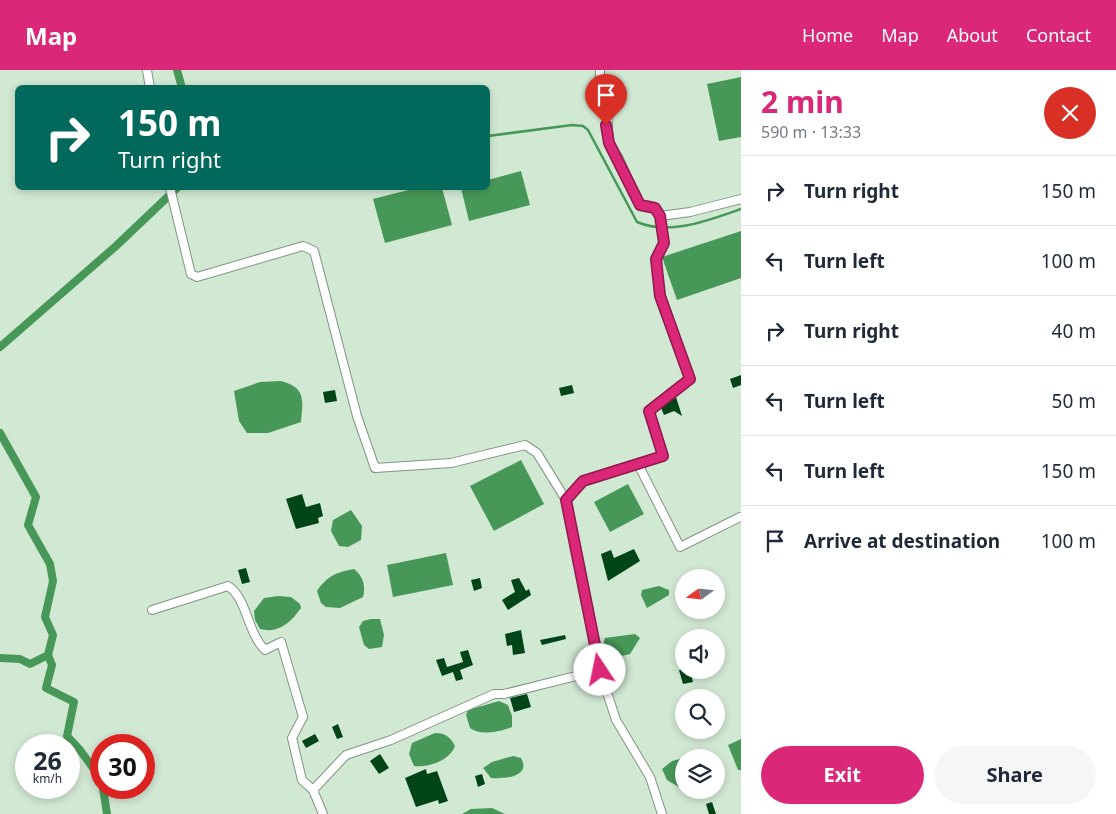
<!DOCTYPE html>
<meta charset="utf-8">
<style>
body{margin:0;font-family:"Noto Sans",sans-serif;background:#f6f6f7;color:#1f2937;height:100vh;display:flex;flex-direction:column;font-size:19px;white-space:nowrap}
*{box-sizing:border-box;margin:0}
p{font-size:16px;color:#747a83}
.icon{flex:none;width:28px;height:28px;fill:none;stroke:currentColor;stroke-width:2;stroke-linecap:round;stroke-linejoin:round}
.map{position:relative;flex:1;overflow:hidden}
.panel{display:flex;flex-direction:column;background:#fff;width:375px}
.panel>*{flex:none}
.banner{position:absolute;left:15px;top:15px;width:475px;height:105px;border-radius:8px;box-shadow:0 2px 8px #0003;background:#00695c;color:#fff;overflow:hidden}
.needle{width:32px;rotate:255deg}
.fabs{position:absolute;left:675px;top:499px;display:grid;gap:10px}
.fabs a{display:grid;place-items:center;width:50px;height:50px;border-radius:50%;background:#fff;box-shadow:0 2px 8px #0003;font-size:25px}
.speed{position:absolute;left:15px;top:664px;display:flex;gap:10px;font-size:25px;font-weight:700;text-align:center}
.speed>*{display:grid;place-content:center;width:65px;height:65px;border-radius:50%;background:#fff;box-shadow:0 2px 8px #0003;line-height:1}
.speed small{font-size:12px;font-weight:400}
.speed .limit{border:8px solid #d22;background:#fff;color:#111}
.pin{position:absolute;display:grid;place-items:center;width:42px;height:42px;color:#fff;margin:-51px -21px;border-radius:50% 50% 50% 0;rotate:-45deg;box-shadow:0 0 5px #0007}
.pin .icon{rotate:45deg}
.me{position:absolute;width:55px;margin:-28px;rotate:349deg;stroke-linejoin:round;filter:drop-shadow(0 0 4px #0008)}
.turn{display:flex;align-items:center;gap:18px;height:105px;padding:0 20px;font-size:22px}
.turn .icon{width:65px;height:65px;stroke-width:2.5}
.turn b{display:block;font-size:35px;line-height:42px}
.round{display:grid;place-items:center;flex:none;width:52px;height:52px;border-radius:26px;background:#f6f6f7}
.head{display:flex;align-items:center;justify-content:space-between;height:85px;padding:0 20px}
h1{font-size:30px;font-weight:700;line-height:38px;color:#db2777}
.cta{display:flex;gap:10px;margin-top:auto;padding:10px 20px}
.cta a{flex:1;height:58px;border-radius:30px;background:#db2777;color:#fff;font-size:20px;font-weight:700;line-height:58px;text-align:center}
.cta a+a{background:#f6f6f7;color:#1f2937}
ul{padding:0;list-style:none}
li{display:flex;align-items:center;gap:15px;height:70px;padding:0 20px;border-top:1px solid #e0e1e3}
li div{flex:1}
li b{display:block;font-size:19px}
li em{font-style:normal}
header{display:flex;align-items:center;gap:30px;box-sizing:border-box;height:70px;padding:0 25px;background:#db2777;color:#fff}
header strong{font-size:24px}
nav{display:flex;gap:28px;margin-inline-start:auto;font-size:18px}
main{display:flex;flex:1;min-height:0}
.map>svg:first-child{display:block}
.water{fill:#479858}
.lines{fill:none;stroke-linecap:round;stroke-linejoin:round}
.stream{stroke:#479858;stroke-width:2.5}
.canal{stroke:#479858;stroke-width:8}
.building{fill:#004517}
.minor-casing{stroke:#809582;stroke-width:10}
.minor{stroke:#fff;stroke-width:8}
.route-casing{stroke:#8e194d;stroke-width:12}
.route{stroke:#db2777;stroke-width:9}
</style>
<header>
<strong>Map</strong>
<nav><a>Home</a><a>Map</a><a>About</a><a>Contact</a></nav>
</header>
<main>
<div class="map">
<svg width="741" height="744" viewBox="0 0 741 744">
<rect width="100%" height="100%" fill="#d1e8d3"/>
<path class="water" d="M741 7V67L719 71 707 14Z
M521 101 530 135 469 151 461 118H488V110Z
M416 118H442L452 155 385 173 373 129Z
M741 161V208L677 230 662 187Z
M281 311C306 318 303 329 301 352L268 363H247L239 351 234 321 260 312Z
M521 390 544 434 494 461 470 416Z
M628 414 644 444 610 462 594 432Z
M351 440 362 456 361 470 348 477 339 476 331 461 333 450Z
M446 483 453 515 393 527 387 495Z
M354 499C363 506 366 516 363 527L340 538 326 537 321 533 317 521C327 506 337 502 354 499Z
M659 516 669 520V525L647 538 641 525 642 520Z
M278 526 291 527 300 534 301 538C291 552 279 564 260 559L255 550 254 541 264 528Z
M371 549H380L384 565 382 577 369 579 364 575 359 557 363 551Z
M635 564 640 568 630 584 612 588 604 583 603 575 605 568Z
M499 631 508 635 512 646V657C500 662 480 666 470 658L466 645 468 640Z
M435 663C446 663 450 667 455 676 450 690 429 698 414 696L409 684 412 673Z
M741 669V700H738L728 675Z
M513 686 521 688C532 707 503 709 491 708L483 698 492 692Z
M684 688V718L682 719 667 710 662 699 672 691Z
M492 738 505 744H462L471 739Z"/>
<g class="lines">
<path class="stream" d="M488 66 572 55 583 56 588 60 637 152C670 166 709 150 741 139"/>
<path class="canal" d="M177 0 182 18
M0 277 116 176 177 118
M0 363 36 427 28 455 50 494 53 511 45 547 53 565 48 585 30 594 20 589 0 588
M48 585 52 595 46 618 74 632 67 666 80 680 101 709
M103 718 107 744"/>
</g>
<path class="building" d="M741 305V315L733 318 730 309Z
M572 315 574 323 561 326 559 318Z
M335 320 337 331 325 333 323 322Z
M676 327 682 346 674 341 664 345 661 338Z
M302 424 306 437 320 433 323 446 318 448 319 453 296 459 286 429Z
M634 479 640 491 608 511 601 484 611 480 614 488Z
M246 498 250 512 242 514 238 500Z
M480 508 482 518 474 521 471 510Z
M519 508 526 521 529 519 531 525 508 540 502 530 515 522 511 510Z
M521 560 525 583 513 585 512 575 507 576 505 564Z
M565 565 566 569 542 575 540 570Z
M468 580 473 595 460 600 463 609 456 611 453 602 442 606 436 590 444 588 447 597 463 592 460 582Z
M613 600 616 614 611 615 607 602Z
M679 600H690L693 612 683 614Z
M527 624 531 637 514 642 510 628Z
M338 654 343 667 337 669 332 657Z
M315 664 319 671 306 678 302 671Z
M380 684 389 698 379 704 370 691Z
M426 699 427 704 437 701 448 731 439 734 438 730 416 737 405 708Z
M482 704 485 714 478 717 475 706Z
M712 732 716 744H709L706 734Z"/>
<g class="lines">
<defs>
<path id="minor" d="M147 0 150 18
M600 0V10L607 39 609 73 619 89 640 135 655 138 660 146
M170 118 191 204 197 207 303 176 314 181 357 346 375 398 451 393 525 375 537 383 566 430 583 411 663 386 649 341 690 309 661 226 656 189 664 173 660 146 690 142 741 129
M638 394 680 477 740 447
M566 430 602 607 616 650 650 707 662 744
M152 540 228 516C247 528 247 562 265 580L281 572 303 647 292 668 302 710 313 720 323 744
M313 720 346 685 391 670 494 624H504L600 600"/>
</defs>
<use href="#minor" class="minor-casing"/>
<use href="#minor" class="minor"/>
</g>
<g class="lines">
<defs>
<path id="route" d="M600 600 566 430 583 411 663 386 649 341 690 309 660 226 656 189 664 173 660 146 655 138 640 135 609 73 606 55"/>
</defs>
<use href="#route" class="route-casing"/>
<use href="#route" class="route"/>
</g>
</svg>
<div class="fabs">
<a><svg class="needle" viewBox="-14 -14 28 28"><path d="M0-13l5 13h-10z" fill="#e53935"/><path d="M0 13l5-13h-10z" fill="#747a83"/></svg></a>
<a><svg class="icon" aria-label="sound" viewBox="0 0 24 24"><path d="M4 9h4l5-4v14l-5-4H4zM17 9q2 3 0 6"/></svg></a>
<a><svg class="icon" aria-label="search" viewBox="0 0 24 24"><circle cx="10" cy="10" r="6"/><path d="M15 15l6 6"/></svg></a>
<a><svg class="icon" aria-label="layers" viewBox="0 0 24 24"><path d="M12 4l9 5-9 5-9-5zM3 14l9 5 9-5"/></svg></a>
</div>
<div class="speed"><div>26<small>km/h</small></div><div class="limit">30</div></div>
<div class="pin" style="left:606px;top:55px;background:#d93025"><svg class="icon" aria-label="arrive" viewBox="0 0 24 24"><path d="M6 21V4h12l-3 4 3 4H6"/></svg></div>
<svg class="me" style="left:600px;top:600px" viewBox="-20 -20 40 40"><circle r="19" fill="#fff"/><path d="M0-13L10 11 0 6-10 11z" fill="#db2777"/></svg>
<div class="banner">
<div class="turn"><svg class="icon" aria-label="right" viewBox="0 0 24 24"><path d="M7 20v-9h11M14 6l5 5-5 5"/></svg><div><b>150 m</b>Turn right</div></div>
</div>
</div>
<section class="panel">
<div class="head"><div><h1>2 min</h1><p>590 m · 13:33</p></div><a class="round" style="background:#d93025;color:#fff"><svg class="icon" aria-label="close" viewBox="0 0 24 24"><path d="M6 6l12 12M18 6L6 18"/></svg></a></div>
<ul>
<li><svg class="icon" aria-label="right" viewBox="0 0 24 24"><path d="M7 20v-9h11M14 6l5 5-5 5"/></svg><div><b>Turn right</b></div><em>150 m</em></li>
<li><svg class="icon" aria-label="left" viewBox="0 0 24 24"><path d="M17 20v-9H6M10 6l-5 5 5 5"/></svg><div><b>Turn left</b></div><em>100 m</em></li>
<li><svg class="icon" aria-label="right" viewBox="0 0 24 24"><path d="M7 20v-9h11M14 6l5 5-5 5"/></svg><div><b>Turn right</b></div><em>40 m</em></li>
<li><svg class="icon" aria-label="left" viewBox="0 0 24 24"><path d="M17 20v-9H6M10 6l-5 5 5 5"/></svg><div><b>Turn left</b></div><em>50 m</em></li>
<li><svg class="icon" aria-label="left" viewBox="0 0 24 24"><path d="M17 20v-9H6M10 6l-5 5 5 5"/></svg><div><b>Turn left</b></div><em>150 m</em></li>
<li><svg class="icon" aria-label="arrive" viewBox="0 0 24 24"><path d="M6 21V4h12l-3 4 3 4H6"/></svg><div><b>Arrive at destination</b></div><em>100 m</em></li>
</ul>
<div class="cta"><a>Exit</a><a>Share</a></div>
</section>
</main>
